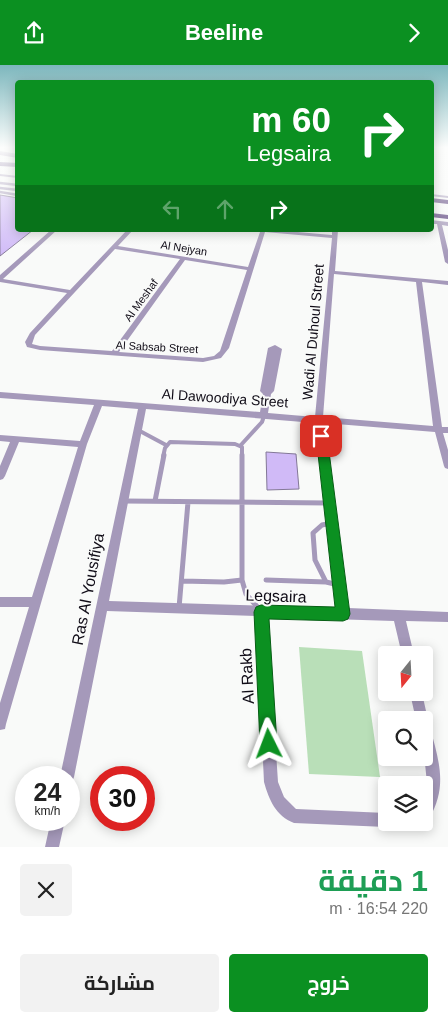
<!DOCTYPE html>
<html lang="ar">
<meta charset="utf-8">
<style>
body{margin:0;font-family:Helvetica,Cairo,sans-serif;background:#f2f2f2;color:#222;direction:rtl;height:100vh;display:flex;flex-direction:column;font-size:19px;white-space:nowrap}
*{box-sizing:border-box;margin:0}
p{font-size:16px;color:#767676}
.icon{flex:none;width:28px;height:28px;fill:none;stroke:currentColor;stroke-width:2;stroke-linecap:round;stroke-linejoin:round}
.map{position:relative;height:782px;overflow:hidden;direction:ltr}
.details{display:flex;flex-direction:column;background:#fff;flex:1}
.details>*{flex:none}
.top-card{position:absolute;left:15px;top:15px;width:419px;height:152px;border-radius:5px;box-shadow:0 2px 12px #0003;direction:rtl;background:#0b9021;color:#fff;overflow:hidden}
.needle{width:32px;rotate:198deg}
.controls{position:absolute;left:378px;top:581px;display:grid;gap:10px}
.controls a{display:grid;place-items:center;width:55px;height:55px;border-radius:5px;background:#fff;box-shadow:0 2px 12px #0003;font-size:25px}
.speed{position:absolute;left:15px;top:701px;display:flex;gap:10px;font-size:25px;font-weight:700;text-align:center}
.speed>*{display:grid;place-content:center;width:65px;height:65px;border-radius:50%;background:#fff;box-shadow:0 2px 12px #0003;line-height:1}
.speed small{font-size:12px;font-weight:400}
.speed .limit{border:8px solid #d22;background:#fff;color:#111}
.pin{position:absolute;display:grid;place-items:center;width:42px;height:42px;color:#fff;margin:-21px;border-radius:10px;box-shadow:0 2px 8px #0006}
.me{position:absolute;width:55px;margin:-28px;rotate:357deg;stroke-linejoin:round;filter:drop-shadow(0 0 4px #0008)}
.turn{display:flex;align-items:center;gap:18px;height:105px;padding:0 20px;font-size:22px}
.turn .icon{width:65px;height:65px;stroke-width:2.5}
.turn b{display:block;font-size:35px;line-height:42px}
.lanes{display:flex;align-items:center;height:48px;padding:0 20px;background:#0003;justify-content:center;gap:25px;direction:ltr}
.lanes .off{opacity:.35}
.round{display:grid;place-items:center;flex:none;width:52px;height:52px;border-radius:5px;background:#f2f2f2}
.overview{display:flex;align-items:center;justify-content:space-between;height:85px;padding:0 20px}
h1{font-size:30px;font-weight:700;line-height:38px;color:#1e9e55}
.cta{display:flex;gap:10px;margin-top:auto;padding:10px 20px}
.cta a{flex:1;height:58px;border-radius:5px;background:#0b9021;color:#fff;font-size:20px;font-weight:700;line-height:58px;text-align:center}
.cta a+a{background:#f2f2f2;color:#222}
header{display:flex;justify-content:space-between;align-items:center;height:65px;padding:0 20px;background:#0b9021;color:#fff;font-size:22px;font-weight:700}
.map>svg:first-child{display:block}
.green{fill:#b9dfb8}
.building{fill:#d0baf7;stroke:#837897}
.lines{fill:none;stroke-linecap:round;stroke-linejoin:round}
.service-far2{stroke:#a599ba;stroke-width:2.5}
.service-far1{stroke:#a599ba;stroke-width:4}
.service{stroke:#a599ba;stroke-width:5}
.minor{fill:#a599ba;fill-rule:evenodd}
.trunk{fill:#543a78;fill-rule:evenodd}
.route{fill:#0b9021;stroke:#075e15}
.labels{text-anchor:middle;dominant-baseline:central;stroke-width:4;stroke-linejoin:round;paint-order:stroke}
.far-street-label{font-size:11px;fill:#100c17;stroke:#f9faf9}
.street-label{font-size:14px;fill:#100c17;stroke:#f9faf9}
.near-street-label{font-size:16px;fill:#100c17;stroke:#f9faf9}
</style>
<header><svg class="icon" aria-label="forward" viewBox="0 0 24 24"><path d="M9 5l7 7-7 7"/></svg>Beeline<svg class="icon" aria-label="share" viewBox="0 0 24 24"><path d="M12 15V3M7 8l5-5 5 5M5 13v7h14v-7"/></svg></header>
<div class="map">
<svg width="448" height="782" viewBox="0 0 448 782">
<rect width="100%" height="100%" fill="#f9faf9"/>
<path class="green" d="M299 582 362 586 380 712 309 709Z"/>
<path class="building" d="M0 130 18 133V165H33L0 191Z
M266 387 296 389 299 424 267 425Z"/>
<g class="lines">
<path class="service-far2" d="M0 118 18 120
M0 123 18 125
M0 127 18 130"/>
<path class="service-far1" d="M138 365 166 380
M240 381 262 357 264 351
M163 392 165 383 170 377 235 379 242 382V392"/>
<path class="service" d="M124 436 328 438
M155 436 164 390
M332 458 322 460 313 468 315 495 326 517 339 520
M242 515 246 529 260 545
M266 515 326 517
M182 516 224 517 242 515V390
M179 543 188 437"/>
<path class="minor" d="M0 109 18 111V113L0 111Z
M431 129 448 131V133L431 131Z
M431 155 448 157V161L442 160 448 185V199L445 197 437 159H431Z
M51 165H57L3 214 70 225 127 165H133L118 181 248 202 260 167 255 165H275L332 170V165H338L335 206 448 216V220L422 217 442 362H448V368H443L448 385V404L445 403 444 401 435 367 324 358 348 543 448 547V557L406 556 414 590H402L394 556 267 552 278 717 284 732 296 744 386 748V758H392L391 760 386 762 294 758C276 751 269 735 264 717L256 551 107 546 74 712 72 717 69 718V712H60L138 344 102 341 87 379 6 659 5 664 0 665V638L29 542H0V532H32L78 382 19 377 5 411 3 414 0 415V401L10 377 0 376V370L80 376 94 340 0 333V327L260 347 263 329 260 326 268 283 275 280 282 284 274 326 271 329 268 348 315 352 332 173 265 167 229 283 221 293 203 297 40 285 27 282 25 277 30 268 67 228 0 217V210ZM115 184 180 194 112 286 40 281 32 279 35 270ZM185 195 247 205 220 286 214 291 203 293 119 287ZM334 209 416 217 433 361 323 352ZM146 344 315 358 337 543 109 536Z
M410 628H422L428 655V657L430 662C439 697 448 721 429 754L424 756V736L427 718 424 689V655H416Z
M51 755H65L59 782H45Z"/>
<path class="trunk" d="M0 86 18 89V93L0 90Z
M0 97 18 98V102L0 101Z
M431 133 448 135V139L431 137Z
M431 148 448 150V154L431 152Z"/>
</g>
<linearGradient id="sky" x2="0" y2="1"><stop stop-color="#7db7bd"/><stop offset="0.43" stop-color="#fcfdfc"/><stop offset="1" stop-color="#fcfdfc" stop-opacity="0"/></linearGradient>
<rect width="448" height="192" fill="url(#sky)"/>
<path class="route" d="M321 367 327 371 350 549 348 554 343 556 269 554 277 679 275 685 269 688 263 685 260 679 254 547 256 542 261 540 335 542 316 371Z"/>
<g class="labels">
<g class="far-street-label">
<text transform="translate(184 183) rotate(9)">Al Nejyan</text>
<text transform="translate(141 235) rotate(-54)">Al Meshaf</text>
<text transform="translate(157 282) rotate(3)">Al Sabsab Street</text>
</g>
<g class="street-label">
<text transform="translate(313 267) rotate(-85)">Wadi Al Duhoul Street</text>
<text transform="translate(225 333) rotate(4)">Al Dawoodiya Street</text>
</g>
<g class="near-street-label">
<text transform="translate(88 524) rotate(-79)">Ras Al Yousifiya</text>
<text transform="translate(276 531) rotate(2)">Legsaira</text>
<text transform="translate(247 611) rotate(-93)">Al Rakb</text>
</g>
</g>
</svg>
<div class="controls">
<a><svg class="needle" viewBox="-14 -14 28 28"><path d="M0-13l5 13h-10z" fill="#e53935"/><path d="M0 13l5-13h-10z" fill="#767676"/></svg></a>
<a><svg class="icon" aria-label="search" viewBox="0 0 24 24"><circle cx="10" cy="10" r="6"/><path d="M15 15l6 6"/></svg></a>
<a><svg class="icon" aria-label="layers" viewBox="0 0 24 24"><path d="M12 4l9 5-9 5-9-5zM3 14l9 5 9-5"/></svg></a>
</div>
<div class="speed"><div>24<small>km/h</small></div><div class="limit">30</div></div>
<div class="pin" style="left:321px;top:371px;background:#d93025"><svg class="icon" aria-label="arrive" viewBox="0 0 24 24"><path d="M6 21V4h12l-3 4 3 4H6"/></svg></div>
<svg class="me" style="left:269px;top:679px" viewBox="-20 -20 40 40"><path d="M0-17L14 15 0 8-14 15z" fill="#0b9021" stroke="#fff" stroke-width="4"/></svg>
<div class="top-card">
<div class="turn"><svg class="icon" aria-label="right" viewBox="0 0 24 24"><path d="M7 20v-9h11M14 6l5 5-5 5"/></svg><div><b>60 m</b>Legsaira</div></div>
<div class="lanes"><svg class="icon off" aria-label="left" viewBox="0 0 24 24"><path d="M17 20v-9H6M10 6l-5 5 5 5"/></svg><svg class="icon off" aria-label="ahead" viewBox="0 0 24 24"><path d="M12 20V5M6 11l6-6 6 6"/></svg><svg class="icon" aria-label="right" viewBox="0 0 24 24"><path d="M7 20v-9h11M14 6l5 5-5 5"/></svg></div>
</div>
</div>
<section class="details">
<div class="overview"><div><h1>1 دقيقة</h1><p>220 m · 16:54</p></div><a class="round"><svg class="icon" aria-label="close" viewBox="0 0 24 24"><path d="M6 6l12 12M18 6L6 18"/></svg></a></div>
<div class="cta"><a>خروج</a><a>مشاركة</a></div>
</section>
